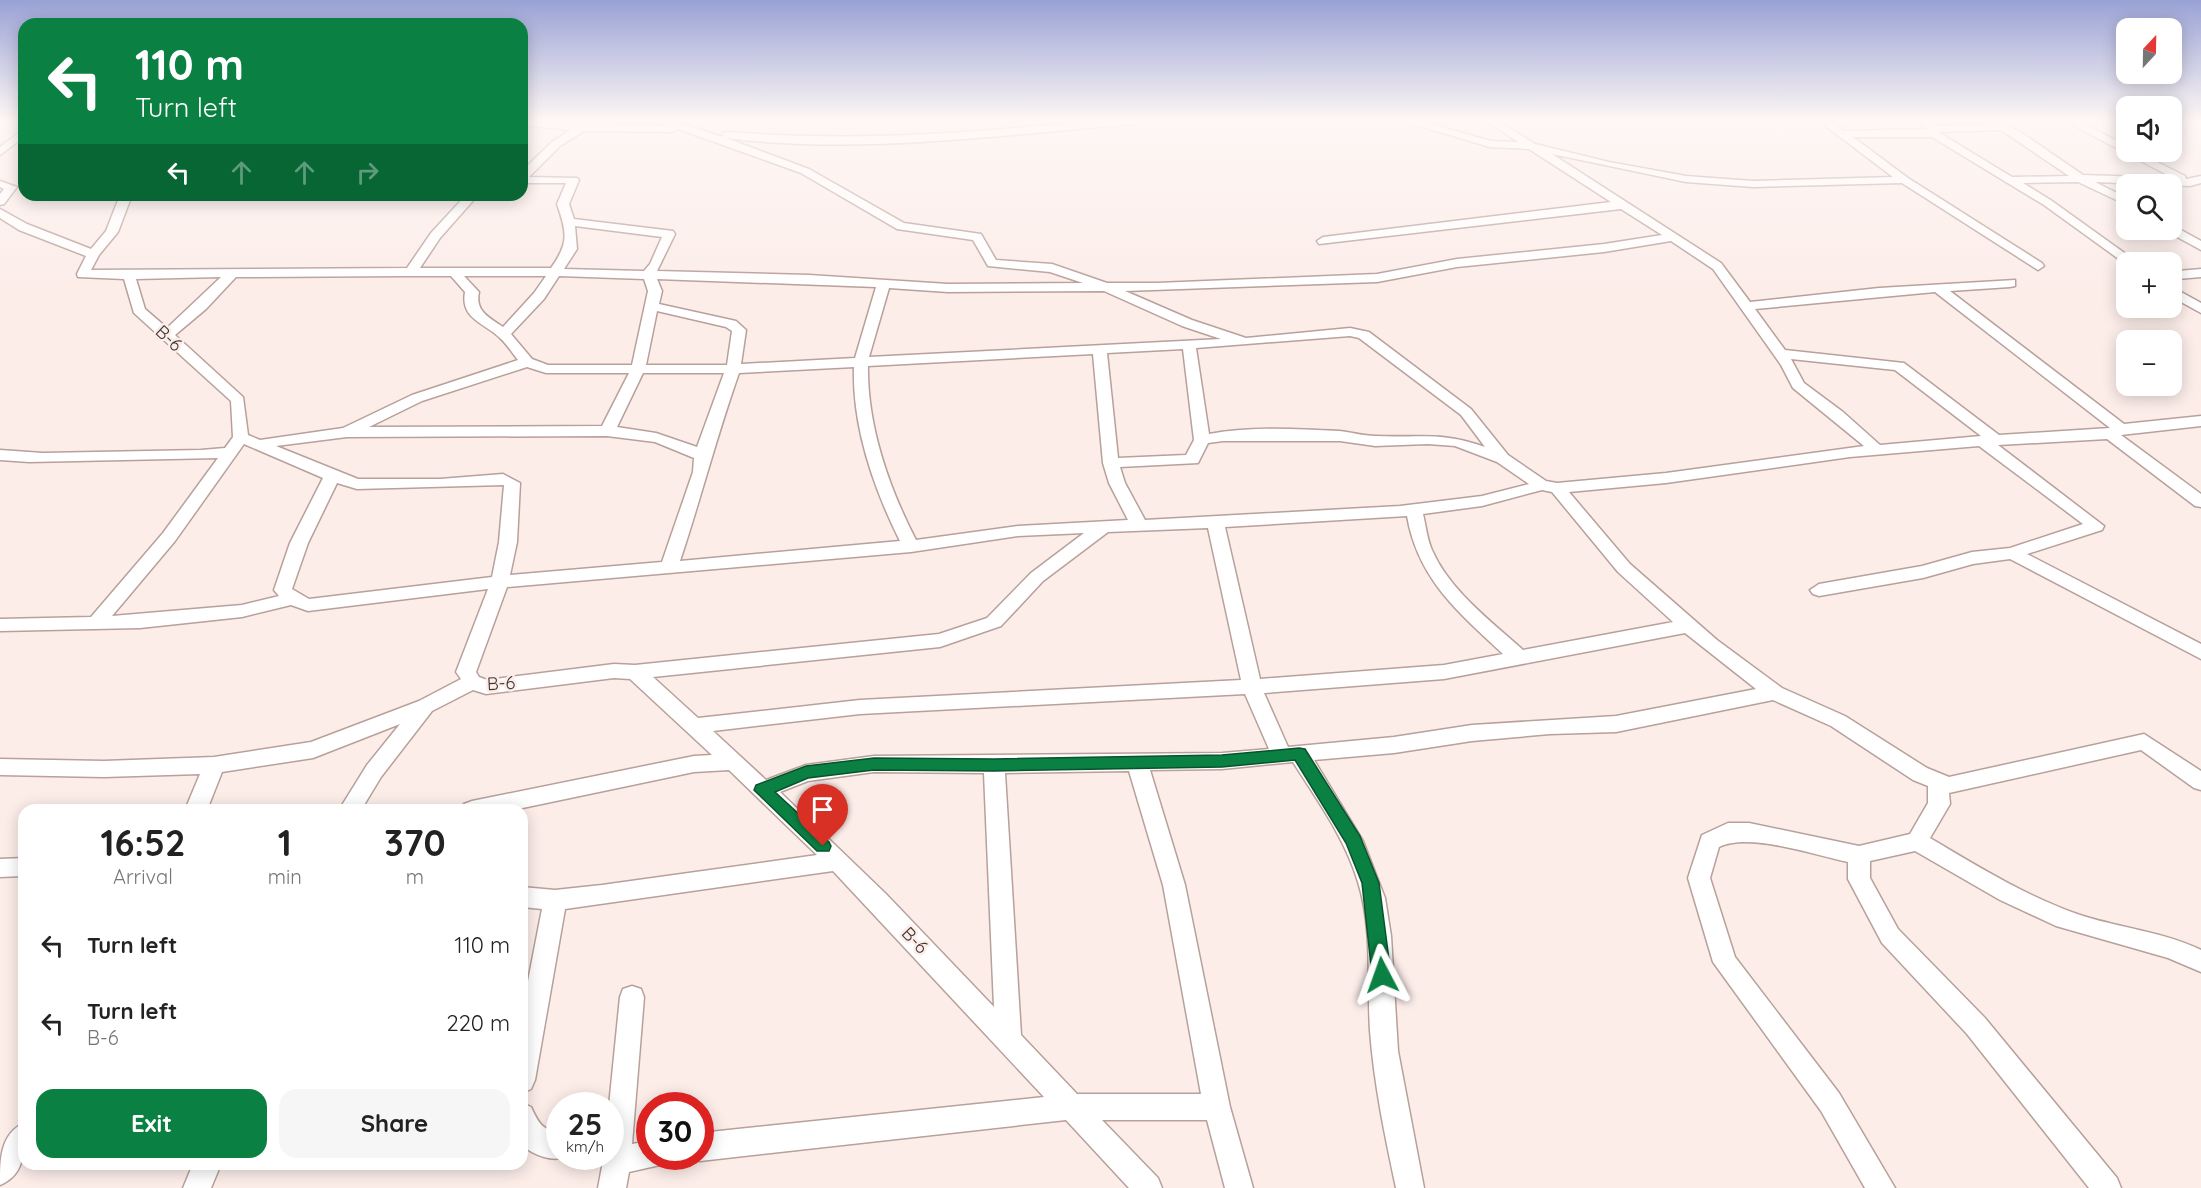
<!DOCTYPE html>
<meta charset="utf-8">
<style>
body{margin:0;font-family:Quicksand,sans-serif;background:#f6f6f6;color:#222;height:100vh;display:flex;flex-direction:column;font-size:22px;white-space:nowrap}
*{box-sizing:border-box;margin:0}
p{font-size:20px;color:#767676}
.icon{flex:none;width:33px;height:33px;fill:none;stroke:currentColor;stroke-width:2;stroke-linecap:round;stroke-linejoin:round}
.map{position:relative;flex:1;overflow:hidden}
.panel{position:absolute;left:18px;top:804px;width:510px;height:366px;display:flex;flex-direction:column;background:#fff;border-radius:18px;box-shadow:0 3px 15px #0003}
.panel>*{flex:none}
.top-card{position:absolute;left:18px;top:18px;width:510px;height:183px;border-radius:18px;box-shadow:0 3px 15px #0003;background:#0b8043;color:#fff;overflow:hidden}
.needle{width:39px;rotate:22deg}
.fabs{position:absolute;left:2116px;top:18px;display:grid;gap:12px}
.fabs a{display:grid;place-items:center;width:66px;height:66px;border-radius:12px;background:#fff;box-shadow:0 3px 15px #0003;font-size:30px}
.speed{position:absolute;left:546px;top:1092px;display:flex;gap:12px;font-size:30px;font-weight:700;text-align:center}
.speed>*{display:grid;place-content:center;width:78px;height:78px;border-radius:50%;background:#fff;box-shadow:0 3px 15px #0003;line-height:1}
.speed small{font-size:15px;font-weight:400}
.speed .limit{border:9px solid #d22;background:#fff;color:#111}
.pin{position:absolute;display:grid;place-items:center;width:51px;height:51px;color:#fff;margin:-62px -26px;border-radius:50% 50% 50% 0;rotate:-45deg;box-shadow:0 0 6px #0007}
.pin .icon{rotate:45deg}
.me{position:absolute;width:66px;margin:-33px;rotate:356deg;stroke-linejoin:round;filter:drop-shadow(0 0 4px #0008)}
.turn{display:flex;align-items:center;gap:21px;height:126px;padding:0 18px;font-size:27px}
.turn .icon{width:78px;height:78px;stroke-width:2.5}
.turn b{display:block;font-size:42px;line-height:51px}
.lanes{display:flex;align-items:center;height:57px;padding:0 18px;background:#0003;justify-content:center;gap:30px;direction:ltr}
.lanes .off{opacity:.35}
.eta{display:flex;justify-content:space-evenly;align-items:center;height:102px;text-align:center}
.eta b{font-size:36px;font-weight:800;line-height:42px}
.button{display:flex;gap:12px;margin-top:auto;padding:12px 18px}
.button a{flex:1;height:69px;border-radius:18px;background:#0b8043;color:#fff;font-size:24px;font-weight:800;line-height:69px;text-align:center}
.button a+a{background:#f6f6f6;color:#222}
ul{padding:0;list-style:none}
li{display:flex;align-items:center;gap:18px;height:78px;padding:0 18px}
li div{flex:1}
li b{display:block;font-size:22px}
li em{font-style:normal}
.map>svg:first-child{display:block}
.lines{fill:none;stroke-linecap:round;stroke-linejoin:round}
.minor-casing{stroke:#b8a09b;stroke-width:3}
.minor{fill:#fff;fill-rule:evenodd}
.route{fill:#0b8043;stroke:#07532c;stroke-width:1.5}
.labels{text-anchor:middle;dominant-baseline:central;stroke-width:5;stroke-linejoin:round;paint-order:stroke}
.street-label{font-size:18px;fill:#403734;stroke:#fcede9}
</style>
<div class="map">
<svg width="2201" height="1188" viewBox="0 0 2201 1188">
<rect width="100%" height="100%" fill="#fcede9"/>
<g class="lines">
<defs>
<path id="minor" d="M522 121 667 126 655 121H673L723 137V133L727 132C795 137 861 138 929 134 1000 131 1069 121 1140 121L1135 124C1000 135 861 155 726 138L809 169 904 223 981 234 996 260 1052 264 1107 283H1157L1377 274 1457 259 1604 244 1662 235 1621 209 1319 244 1317 241 1323 237 1611 202 1529 149 1490 147 1403 121H1420L1491 141 1518 142 1487 121H1499L1535 144 1609 162 1686 176 1753 181 1893 177 1819 121H1831L1844 131 1928 129 1916 121H1929L1937 126 1989 124 1986 121H1999L2022 133 2083 175 2173 178 2065 121H2078L2127 146V152H2137L2185 176 2186 179 2201 176V183L2190 186 2095 182 2127 198V205L2078 182 2023 183 2052 201 2137 262H2127V265L2044 205 1932 137H1853L1908 178 2042 263 2044 266 2038 270 1902 183 1753 187 1686 182 1552 154 1721 263 1750 302 1879 288 2015 280V286L2010 287 1950 291 2124 424 2201 416V426L2121 435 2201 494V507L2195 506 2107 439 1998 445 2104 526 2102 530 2027 554 2201 644V659L2010 559 1973 564 1923 578 1819 596 1813 594 1810 590 1819 584 1922 566 1972 552 2010 548 2083 524 1979 446 1850 457 1666 483 1569 492 1630 564 1717 640 1782 688 1845 716 1927 768 1949 777 2144 734 2201 771V790L2194 788 2141 750 1949 793 1950 804 1930 838C1977 866 2026 896 2077 914 2118 928 2162 931 2201 950V972L2168 958 2056 926 2000 900 1915 851 1870 861V878L1898 929 1985 1018 2117 1178 2121 1188H2089L1967 1034 1882 943 1848 879V862C1815 855 1749 832 1719 847L1710 878 1735 957 1839 1093 1895 1188H1865L1821 1111 1713 962 1688 878 1702 835 1728 823H1749L1859 846 1910 834 1928 803V786L1913 780 1831 726 1773 700 1616 732 1550 734 1472 741 1394 753 1314 760 1363 841 1385 898 1391 936 1398 1051 1424 1188H1396C1385 1136 1374 1084 1370 1031 1367 981 1373 930 1358 882 1345 838 1317 800 1293 762L1222 769 1150 770 1185 885 1230 1107 1253 1188H1225L1207 1120H1102L1158 1178 1162 1188H1129L1066 1120 700 1161 690 1157 700 1156V1133L1044 1097 833 871 565 909 535 1080 531 1089 522 1093V1012L542 909 522 907V887L555 890 602 885 817 855 729 770 694 772 513 810H461L464 804 472 801 694 756 712 755 630 679 614 678 486 694 473 690 432 711 381 777 361 810H339L367 765 400 724 313 758 222 772 207 810H185L200 774 104 777 0 775V759L104 761 214 757 311 742 419 701 461 679 456 672 488 589 308 611 291 605 242 617 140 628 0 631V619L91 617 163 533 218 458 29 462 0 460V450L43 453 201 450 225 448 233 437 231 401 134 313 124 279 78 277 77 274 86 256 19 230 0 218V209L27 224 91 249 106 231 120 195H132L118 232 99 255 91 270 407 268 431 233 466 195H478L440 238 420 268H551C569 243 567 233 557 204L566 183H522V171L552 142 571 130 522 125ZM678 129 801 173 897 229 973 240 988 266 1050 272 1083 283 948 284 809 275 657 271 675 234 673 231 574 219 569 204 579 180 577 178 529 177 560 146 584 131 673 132ZM2001 130 2069 176 2012 177 1938 132ZM575 226 662 237 650 264 644 271 564 269 577 249ZM1671 241 1713 269 1781 365 1793 388 1864 446 1666 473 1557 483 1546 481 1508 455 1471 409 1369 332 1350 328 1246 338 1192 320 1125 291 1377 282 1457 267 1604 252ZM405 276H451L465 292C460 319 485 323 500 338 507 344 512 353 518 360L412 395 343 428 260 440 248 435 243 397 175 335 206 309 236 277ZM464 276H546L534 293 503 327C488 317 475 311 479 292ZM559 276 644 279 648 291 632 365H548L532 359 511 334 544 299ZM221 277 167 328 145 309 136 279ZM657 279 876 287 855 358 741 364 746 330 736 321 659 304 662 291ZM889 288 948 292 1104 291 1182 326 1221 339 869 357ZM1935 292 2110 428 1999 435 1904 363 1785 350 1755 309ZM657 311 726 327 732 331 727 365H646ZM1350 336 1359 338 1461 415 1485 447C1442 431 1418 438 1376 436 1363 436 1351 432 1339 431 1297 429 1250 426 1209 434L1196 348ZM1183 349 1194 440 1186 455 1118 458 1107 353ZM1093 354 1103 463 1109 483 1128 520 1018 526 916 540C889 488 867 425 868 366ZM1791 359 1895 370 1981 436 1880 445 1843 412 1804 383ZM527 367 546 373H629L602 426 369 427 422 401ZM854 367C852 426 874 489 900 541L680 561C701 498 717 435 739 373ZM643 373H724L697 447 656 433 617 427ZM607 436 655 442 694 458 693 472 662 562 510 575 517 542 520 483 503 474 440 479H358L276 446 347 437ZM1223 441H1340L1375 446 1428 444 1455 446 1497 462 1529 484 1482 496 1400 506 1145 520 1125 483 1120 467 1198 463 1208 443ZM244 444 323 478 290 543 274 590 279 596 242 605 112 616 175 541ZM337 483 357 489 504 485 499 542 492 577 309 599 292 589 308 543ZM1542 490 1552 492 1618 572 1673 622 1523 650C1491 621 1450 591 1432 550 1427 539 1426 526 1423 514L1482 506ZM1407 516C1418 579 1458 612 1503 654L1444 665 1260 679 1225 527ZM1208 528 1241 680 860 700 698 718 653 677 940 647 1001 626 1043 581 1108 532ZM1084 533 1031 573 987 618 939 634 635 665 614 664 487 680 479 677 476 672 507 587 911 552 1018 536ZM1685 633 1756 689 1616 716 1472 725 1394 737 1288 747 1264 693 1444 679ZM1245 694 1269 749 1222 753 874 756 806 765 766 780 713 731 860 714ZM1129 771 1163 885 1201 1094H1077L1021 1035 1005 773ZM874 772 984 773 994 1007 886 894 780 792 808 781Z
M1511 121H1529L1524 124Z
M24 129V137L0 155V147Z
M0 181 17 187 4 204 0 205V194L4 189 0 187Z
M2172 225 2201 241V250L2168 232 2166 230H2172Z
M2201 269V277L2178 279 2172 276 2178 271Z
M2172 287 2201 303V313L2172 297Z
M24 858V876L0 877V859Z
M632 986 641 989 644 997 632 1144 650 1141V1156H663L660 1165 629 1172 626 1188H598L604 1156H610L609 1106 620 997 623 989Z
M522 1103 531 1107C538 1122 542 1131 560 1132V1156H567C553 1163 533 1155 522 1145Z
M24 1123C24 1147 27 1174 0 1185 0 1160 0 1134 24 1123Z
M193 1164H221L211 1188H183Z"/>
</defs>
<use href="#minor" class="minor-casing"/>
<use href="#minor" class="minor"/>
</g>
<linearGradient id="sky" x2="0" y2="1"><stop stop-color="#99a2d5"/><stop offset="0.42" stop-color="#fef7f5"/><stop offset="1" stop-color="#fef7f5" stop-opacity="0"/></linearGradient>
<rect width="2201" height="287" fill="url(#sky)"/>
<path class="route" d="M1299 748 1305 749 1360 836 1379 883 1391 975 1388 981 1382 984 1375 981 1372 975 1362 883 1346 843 1295 760 1222 767 994 771 874 770 808 778 775 792 829 842 831 846 829 851H817L754 790 756 785 806 766 874 758 994 759 1222 755Z"/>
<g class="labels">
<g class="street-label">
<text transform="translate(169 338) rotate(43)">B-6</text>
<text transform="translate(501 683) rotate(-3)">B-6</text>
<text transform="translate(915 940) rotate(46)">B-6</text>
</g>
</g>
</svg>
<div class="fabs">
<a><svg class="needle" viewBox="-14 -14 28 28"><path d="M0-13l5 13h-10z" fill="#e53935"/><path d="M0 13l5-13h-10z" fill="#767676"/></svg></a>
<a><svg class="icon" aria-label="sound" viewBox="0 0 24 24"><path d="M4 9h4l5-4v14l-5-4H4zM17 9q2 3 0 6"/></svg></a>
<a><svg class="icon" aria-label="search" viewBox="0 0 24 24"><circle cx="10" cy="10" r="6"/><path d="M15 15l6 6"/></svg></a>
<a>+</a>
<a>−</a>
</div>
<div class="speed"><div>25<small>km/h</small></div><div class="limit">30</div></div>
<div class="pin" style="left:823px;top:846px;background:#d93025"><svg class="icon" aria-label="arrive" viewBox="0 0 24 24"><path d="M6 21V4h12l-3 4 3 4H6"/></svg></div>
<svg class="me" style="left:1382px;top:975px" viewBox="-20 -20 40 40"><path d="M0-17L14 15 0 8-14 15z" fill="#0b8043" stroke="#fff" stroke-width="4"/></svg>
<div class="top-card">
<div class="turn"><svg class="icon" aria-label="left" viewBox="0 0 24 24"><path d="M17 20v-9H6M10 6l-5 5 5 5"/></svg><div><b>110 m</b>Turn left</div></div>
<div class="lanes"><svg class="icon" aria-label="left" viewBox="0 0 24 24"><path d="M17 20v-9H6M10 6l-5 5 5 5"/></svg><svg class="icon off" aria-label="ahead" viewBox="0 0 24 24"><path d="M12 20V5M6 11l6-6 6 6"/></svg><svg class="icon off" aria-label="ahead" viewBox="0 0 24 24"><path d="M12 20V5M6 11l6-6 6 6"/></svg><svg class="icon off" aria-label="right" viewBox="0 0 24 24"><path d="M7 20v-9h11M14 6l5 5-5 5"/></svg></div>
</div>
<section class="panel">
<div class="eta">
<div><b>16:52</b><p>Arrival</p></div>
<div><b>1</b><p>min</p></div>
<div><b>370</b><p>m</p></div>
</div>
<ul>
<li><svg class="icon" aria-label="left" viewBox="0 0 24 24"><path d="M17 20v-9H6M10 6l-5 5 5 5"/></svg><div><b>Turn left</b></div><em>110 m</em></li>
<li><svg class="icon" aria-label="left" viewBox="0 0 24 24"><path d="M17 20v-9H6M10 6l-5 5 5 5"/></svg><div><b>Turn left</b><p>B-6</p></div><em>220 m</em></li>
</ul>
<div class="button"><a>Exit</a><a>Share</a></div>
</section>
</div>
